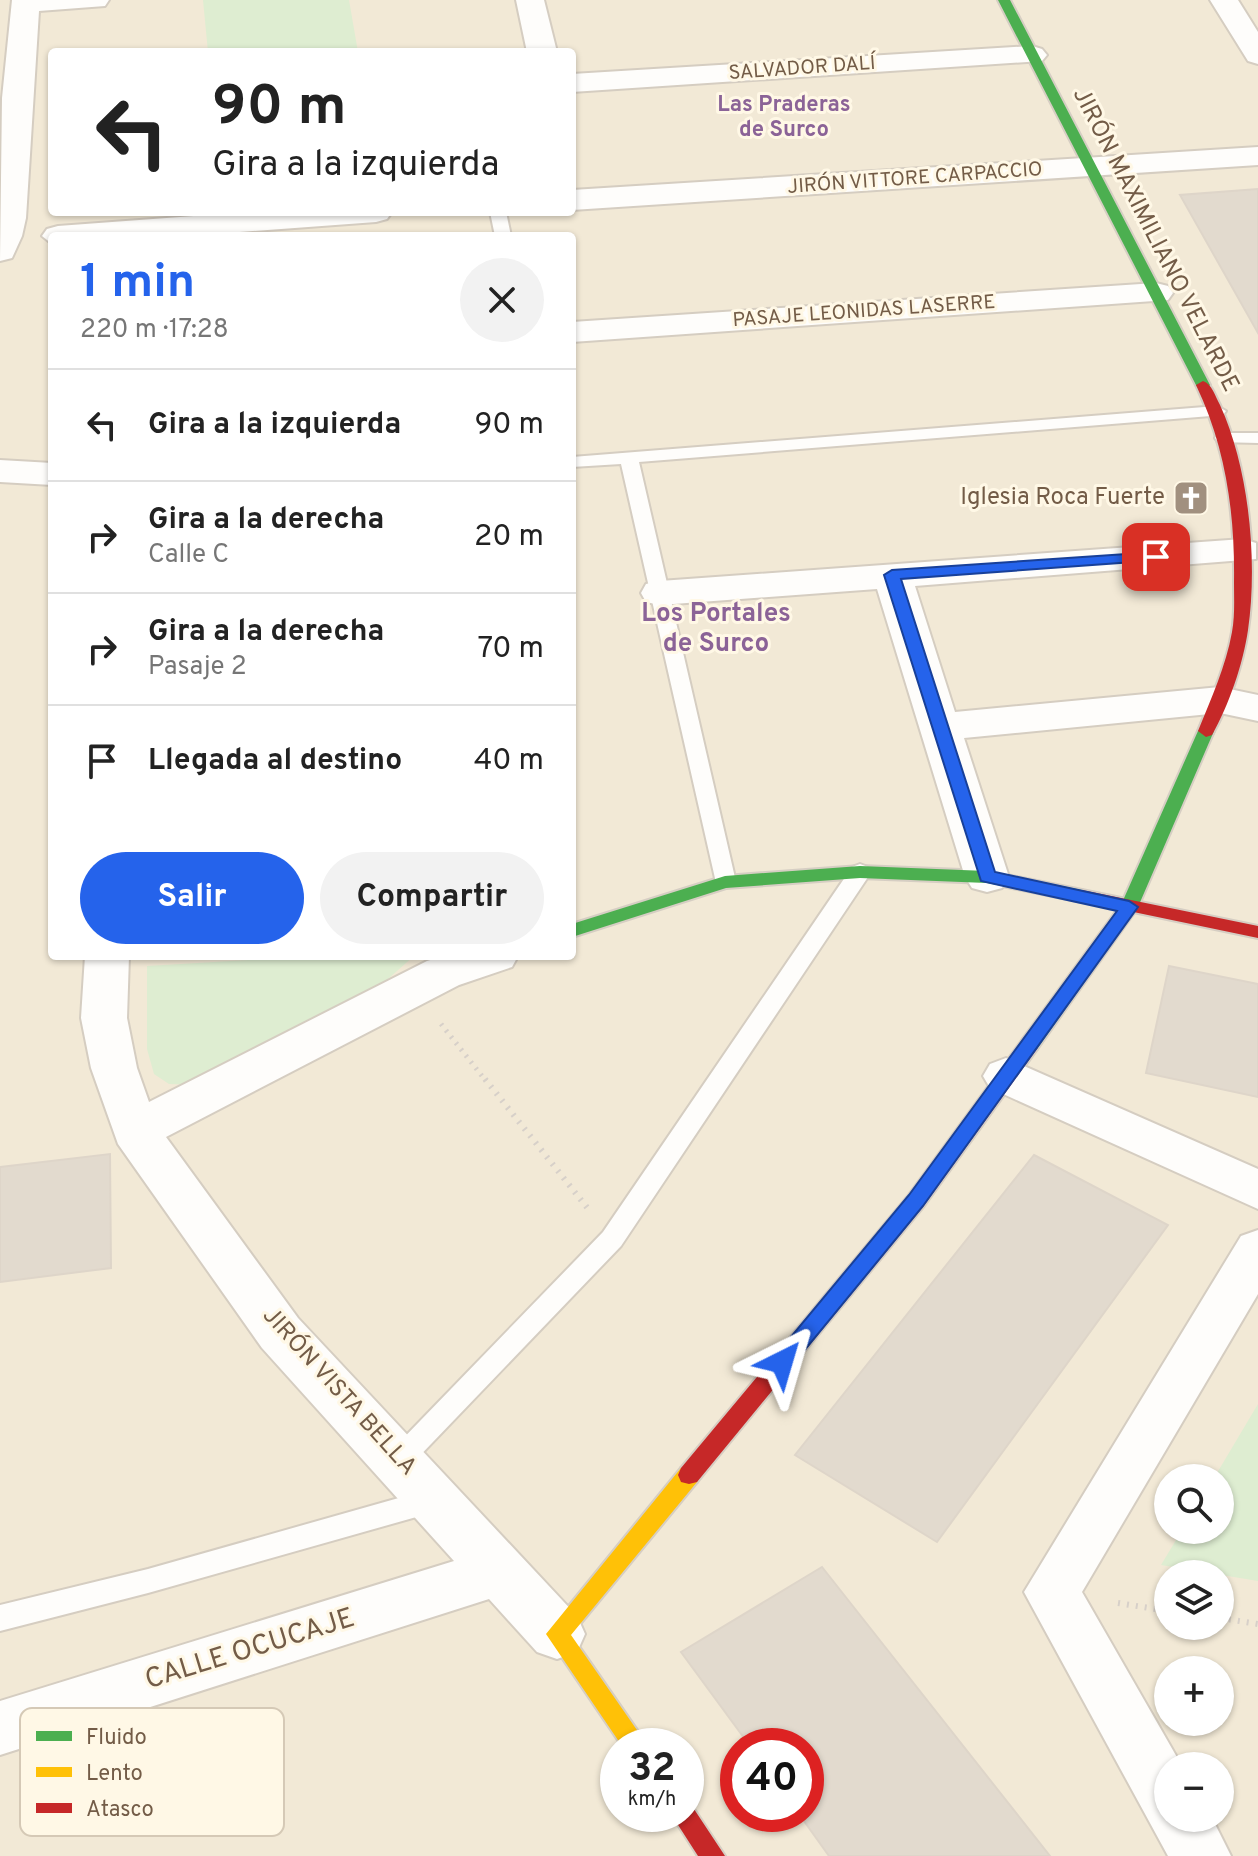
<!DOCTYPE html>
<html lang="es">
<meta charset="utf-8">
<style>
body{margin:0;font-family:Overpass,sans-serif;background:#f2f2f2;color:#222;height:100vh;display:flex;flex-direction:column;font-size:30px;white-space:nowrap}
*{box-sizing:border-box;margin:0}
p{font-size:26px;color:#767676}
.icon{flex:none;width:44px;height:44px;fill:none;stroke:currentColor;stroke-width:2;stroke-linecap:round;stroke-linejoin:round}
.map{position:relative;flex:1;overflow:hidden}
.panel{position:absolute;left:48px;top:232px;width:528px;height:728px;display:flex;flex-direction:column;background:#fff;border-radius:8px;box-shadow:0 2px 6px #0004}
.panel>*{flex:none}
.top-card{position:absolute;left:48px;top:48px;width:528px;height:168px;border-radius:8px;box-shadow:0 2px 6px #0004;background:#fff;color:#222;overflow:hidden}
.buttons{position:absolute;left:1154px;top:1464px;display:grid;gap:16px}
.buttons a{display:grid;place-items:center;width:80px;height:80px;border-radius:50%;background:#fff;box-shadow:0 2px 6px #0004;font-size:40px}
.speed{position:absolute;left:600px;top:1728px;display:flex;gap:16px;font-size:40px;font-weight:700;text-align:center}
.speed>*{display:grid;place-content:center;width:104px;height:104px;border-radius:50%;background:#fff;box-shadow:0 2px 6px #0004;line-height:1}
.speed small{font-size:20px;font-weight:400}
.speed .limit{border:12px solid #d22;background:#fff;color:#111}
.pin{position:absolute;display:grid;place-items:center;width:68px;height:68px;color:#fff;margin:-34px;border-radius:16px;box-shadow:0 4px 12px #0006}
.me{position:absolute;width:88px;margin:-44px;rotate:40deg;stroke-linejoin:round;filter:drop-shadow(0 0 6px #0008)}
.turn{display:flex;align-items:center;gap:28px;height:168px;padding:0 32px;font-size:36px}
.turn .icon{width:104px;height:104px;stroke-width:2.5}
.turn b{display:block;font-size:56px;line-height:68px}
.round{display:grid;place-items:center;flex:none;width:84px;height:84px;border-radius:42px;background:#f2f2f2}
.summary{display:flex;align-items:center;justify-content:space-between;height:136px;padding:0 32px}
h1{font-size:48px;font-weight:700;line-height:60px;color:#2563eb}
.primary-button{display:flex;gap:16px;margin-top:auto;padding:16px 32px}
.primary-button a{flex:1;height:92px;border-radius:48px;background:#2563eb;color:#fff;font-size:32px;font-weight:700;line-height:92px;text-align:center}
.primary-button a+a{background:#f2f2f2;color:#222}
ul{padding:0;list-style:none}
li{display:flex;align-items:center;gap:24px;height:112px;padding:0 32px;border-top:2px solid #e0e0e0}
li div{flex:1}
li b{display:block;font-size:30px}
li em{font-style:normal}
.map>svg:first-child{display:block}
.residential{fill:#f2e9d6;fill-rule:evenodd}
.green{fill:#deedd1}
.building{fill:#e2dace;stroke:#ded5c9;stroke-width:2}
.lines{fill:none;stroke-linecap:round;stroke-linejoin:round}
.lane-casing{stroke:#d5cdc1;stroke-width:4}
.street-casing{stroke:#d5cdc1;stroke-width:4}
.fast-casing{stroke:#d6cec3;stroke-width:4}
.slow-casing{stroke:#d6cec3;stroke-width:4}
.jam-casing{stroke:#d6cec3;stroke-width:4}
.path-far1{stroke:#d7d0c9;stroke-width:5;stroke-dasharray:2 6;stroke-linecap:butt}
.path{stroke:#d7d0c9;stroke-width:6;stroke-dasharray:2 7;stroke-linecap:butt}
.lane{fill:#fefdfb;fill-rule:evenodd}
.street{fill:#fefdfb;fill-rule:evenodd}
.fast{fill:#4caf50;fill-rule:evenodd}
.slow{fill:#ffc107;fill-rule:evenodd}
.jam{fill:#c62828;fill-rule:evenodd}
.route{fill:#2563eb;stroke:#184099;stroke-width:2}
.labels{text-anchor:middle;dominant-baseline:central;stroke-width:6;stroke-linejoin:round;paint-order:stroke}
.far-street-label{font-size:20px;fill:#735c47;stroke:#fff8e6}
.far-neighbourhood-label{font-size:22px;font-weight:bold;fill:#8b6397;stroke:#fff8e6}
.street-label{font-size:24px;fill:#735c47;stroke:#fff8e6}
.poi-label{font-size:24px;fill:#735c47;stroke:#fff8e6;text-anchor:end}
.neighbourhood-label{font-size:26px;font-weight:bold;fill:#8b6397;stroke:#fff8e6}
.near-street-label{font-size:28px;fill:#735c47;stroke:#fff8e6}
.key{fill:#fff8e6;stroke:#d5c9b6;stroke-width:2}
.key-label{font-size:22px;fill:#735c47}
</style>
<div class="map">
<svg width="1258" height="1856" viewBox="0 0 1258 1856">
<rect width="100%" height="100%" fill="#f6f2e6"/>
<path class="residential" d="M0 0H1258V1856H0ZM52 52H572V212H52ZM52 236H572V956H52ZM1168 1478H1220V1530H1168ZM1168 1574H1220V1626H1168ZM1168 1670H1220V1722H1168ZM618 1746H686V1814H618ZM738 1746H806V1814H738ZM1168 1766H1220V1818H1168Z"/>
<path class="green" d="M203 0H349L358 52H208Z
M315 956H414L372 993 198 1085 169 1084 154 1074 147 1049V966Z
M1258 1404V1581L1161 1565 1182 1530H1220V1478H1214Z"/>
<path class="building" d="M1258 189V333L1180 195Z
M1169 966 1258 984V1097L1146 1073Z
M110 1154 111 1268 0 1282V1167Z
M1034 1155 1168 1225 937 1542 795 1455Z
M822 1567 1050 1856H829L799 1814H806V1746H750L681 1652Z"/>
<g class="lines">
<defs>
<path id="lane" d="M490 212H506L511 236H495Z
M1217 406 1226 411 1223 415 639 462 736 882 733 887H717L621 464 572 467V457Z
M1224 433H1258V443L1218 442 1215 438 1218 434Z
M860 864 868 867 871 872 868 877 621 1246 408 1468 399 1471 390 1468 386 1460 390 1452 603 1232 852 867Z
M434 1488 443 1492 447 1500 443 1508 434 1512 148 1593 0 1631V1605L148 1569Z"/>
<path id="street" d="M12 0H109L105 6 39 11 26 218 22 236 12 258 0 261 2 98Z
M516 0H544L557 52H527Z
M1210 0H1238L1258 32V64L1248 61Z
M1032 46 1042 49 1047 55 1042 61 572 92V74Z
M1258 147V165L572 210V190Z
M248 212H392L387 219 376 222 186 236H52V244L42 236 47 229 58 226Z
M1156 283 1168 286 1173 293 1168 300 572 342V322Z
M0 460 52 463V485L0 482Z
M1243 539 1256 543V559L915 586 955 712 1220 687 1258 695V721L1220 713 964 738 1009 877 1002 888 987 892 972 888 965 877 877 589 660 605 646 602 641 593 646 584 660 581Z
M85 956H129L127 1018 137 1068 149 1102 427 961 444 956H518L512 967 459 985 166 1137 298 1318 577 1616 585 1634 577 1652 557 1659 537 1652 489 1599 0 1755V1701L454 1561 262 1348 118 1144 91 1068 81 1018Z
M1006 1058 1258 1169V1209L990 1088 983 1076 990 1064Z
M1258 1230V1294L1082 1592 1182 1766H1168V1818H1212L1231 1856H1168L1024 1592 1241 1236Z"/>
<path id="fast" d="M998 0H1010L1210 385 1208 388H1198L1196 385Z
M1206 725 1214 731 1138 907 1037 1049H1023L1021 1044 1023 1039 1121 905 1198 731Z
M860 866 987 871 1082 890 1091 896 1082 902 987 883 860 878 726 888 572 937V924L725 876Z"/>
<path id="slow" d="M689 1466 697 1468 700 1475 697 1482 571 1635 648 1746H622L546 1634 681 1468Z"/>
<path id="jam" d="M1203 381C1212 384 1215 396 1220 405 1249 468 1258 561 1248 630 1243 664 1229 705 1212 735L1206 737 1198 731C1211 699 1226 666 1232 632 1235 616 1234 599 1234 583 1235 513 1226 448 1196 385Z
M1082 890 1258 926V938L1076 900 1073 896 1076 892Z
M1030 1037 1037 1039 1039 1044 1037 1049 923 1207 697 1482 689 1484 681 1482 678 1475 681 1468 909 1195 1023 1039Z
M686 1804 692 1806 725 1856H698L671 1814H686Z"/>
</defs>
<use href="#lane" class="lane-casing"/>
<use href="#street" class="street-casing"/>
<use href="#fast" class="fast-casing"/>
<use href="#slow" class="slow-casing"/>
<use href="#jam" class="jam-casing"/>
<path class="path-far1" d="M441 1024 486 1081"/>
<path class="path" d="M485 1079 589 1210
M1118 1603 1168 1611
M1220 1618 1258 1624"/>
<use href="#lane" class="lane"/>
<use href="#street" class="street"/>
<use href="#fast" class="fast"/>
<use href="#slow" class="slow"/>
<use href="#jam" class="jam"/>
</g>
<path class="route" d="M1156 552 1161 553V560L901 579 995 872 1129 901 1138 907 923 1206 790 1368 782 1371 775 1368 772 1362 775 1356 909 1195 1117 911 981 881 884 575 892 570Z"/>
<defs>
<symbol id="church-square" viewBox="-11 -11 22 22"><rect x="-9" y="-9" width="18" height="18" rx="4" fill="#a1907f" stroke="#fff8e6"/><path d="M-1.2-6h2.4v3.5h3.3v2.4h-3.3V6h-2.4V-.1h-3.3v-2.4h3.3Z" fill="#fff"/></symbol>
</defs>
<g fill-rule="evenodd">
<use href="#church-square" x="1171" y="478" width="40" height="40"/>
</g>
<g class="labels">
<g class="far-street-label">
<text transform="translate(802 69) rotate(-4)">SALVADOR DALÍ</text>
<text transform="translate(915 179) rotate(-4)">JIRÓN VITTORE CARPACCIO</text>
<text transform="translate(864 312) rotate(-4)">PASAJE LEONIDAS LASERRE</text>
</g>
<g class="far-neighbourhood-label">
<text x="784" y="105">Las Praderas<tspan x="784" dy="25">de Surco</tspan></text>
</g>
<g class="street-label">
<text transform="translate(1155 240) rotate(63)">JIRÓN MAXIMILIANO VELARDE</text>
<text transform="translate(339 1392) rotate(48)">JIRÓN VISTA BELLA</text>
</g>
<g class="poi-label">
<text x="1165" y="498">Iglesia Roca Fuerte</text>
</g>
<g class="neighbourhood-label">
<text x="716" y="614">Los Portales<tspan x="716" dy="30">de Surco</tspan></text>
</g>
<g class="near-street-label">
<text transform="translate(250 1650) rotate(-17)">CALLE OCUCAJE</text>
</g>
</g>
<rect x="20" y="1708" width="264" height="128" rx="12" class="key"/>
<rect x="36" y="1731" width="36" height="10" fill="#4caf50"/>
<rect x="36" y="1767" width="36" height="10" fill="#ffc107"/>
<rect x="36" y="1803" width="36" height="10" fill="#c62828"/>
<g class="key-label">
<text x="86" y="1744">Fluido</text>
<text x="86" y="1780">Lento</text>
<text x="86" y="1816">Atasco</text>
</g>
</svg>
<div class="buttons">
<a><svg class="icon" aria-label="search" viewBox="0 0 24 24"><circle cx="10" cy="10" r="6"/><path d="M15 15l6 6"/></svg></a>
<a><svg class="icon" aria-label="layers" viewBox="0 0 24 24"><path d="M12 4l9 5-9 5-9-5zM3 14l9 5 9-5"/></svg></a>
<a>+</a>
<a>−</a>
</div>
<div class="speed"><div>32<small>km/h</small></div><div class="limit">40</div></div>
<div class="pin" style="left:1156px;top:557px;background:#d93025"><svg class="icon" aria-label="arrive" viewBox="0 0 24 24"><path d="M6 21V4h12l-3 4 3 4H6"/></svg></div>
<svg class="me" style="left:782px;top:1362px" viewBox="-20 -20 40 40"><path d="M0-17L14 15 0 8-14 15z" fill="#2563eb" stroke="#fff" stroke-width="4"/></svg>
<div class="top-card">
<div class="turn"><svg class="icon" aria-label="left" viewBox="0 0 24 24"><path d="M17 20v-9H6M10 6l-5 5 5 5"/></svg><div><b>90 m</b>Gira a la izquierda</div></div>
</div>
<section class="panel">
<div class="summary"><div><h1>1 min</h1><p>220 m · 17:28</p></div><a class="round"><svg class="icon" aria-label="close" viewBox="0 0 24 24"><path d="M6 6l12 12M18 6L6 18"/></svg></a></div>
<ul>
<li><svg class="icon" aria-label="left" viewBox="0 0 24 24"><path d="M17 20v-9H6M10 6l-5 5 5 5"/></svg><div><b>Gira a la izquierda</b></div><em>90 m</em></li>
<li><svg class="icon" aria-label="right" viewBox="0 0 24 24"><path d="M7 20v-9h11M14 6l5 5-5 5"/></svg><div><b>Gira a la derecha</b><p>Calle C</p></div><em>20 m</em></li>
<li><svg class="icon" aria-label="right" viewBox="0 0 24 24"><path d="M7 20v-9h11M14 6l5 5-5 5"/></svg><div><b>Gira a la derecha</b><p>Pasaje 2</p></div><em>70 m</em></li>
<li><svg class="icon" aria-label="arrive" viewBox="0 0 24 24"><path d="M6 21V4h12l-3 4 3 4H6"/></svg><div><b>Llegada al destino</b></div><em>40 m</em></li>
</ul>
<div class="primary-button"><a>Salir</a><a>Compartir</a></div>
</section>
</div>
